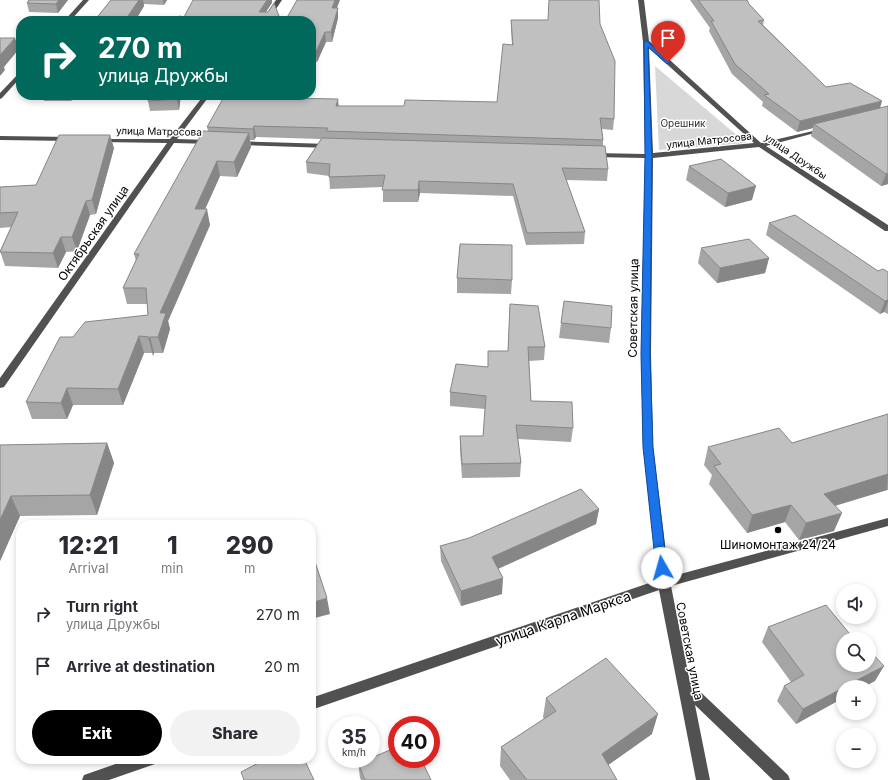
<!DOCTYPE html>
<meta charset="utf-8">
<style>
body{margin:0;font-family:Inter,sans-serif;background:#f2f2f3;color:#2b2b33;height:100vh;display:flex;flex-direction:column;font-size:15px;white-space:nowrap}
*{box-sizing:border-box;margin:0}
p{font-size:13px;color:#7c7c81}
.icon{flex:none;width:22px;height:22px;fill:none;stroke:currentColor;stroke-width:2;stroke-linecap:round;stroke-linejoin:round}
.map{position:relative;flex:1;overflow:hidden}
.side{position:absolute;left:16px;top:520px;width:300px;height:244px;display:flex;flex-direction:column;background:#fff;border-radius:16px;box-shadow:0 2px 6px #0003}
.side>*{flex:none}
.top-card{position:absolute;left:16px;top:16px;width:300px;height:84px;border-radius:16px;box-shadow:0 2px 6px #0003;background:#00695c;color:#fff;overflow:hidden}
.controls{position:absolute;left:836px;top:584px;display:grid;gap:8px}
.controls a{display:grid;place-items:center;width:40px;height:40px;border-radius:50%;background:#fff;box-shadow:0 2px 6px #0003;font-size:20px}
.speed{position:absolute;left:328px;top:716px;display:flex;gap:8px;font-size:20px;font-weight:700;text-align:center}
.speed>*{display:grid;place-content:center;width:52px;height:52px;border-radius:50%;background:#fff;box-shadow:0 2px 6px #0003;line-height:1}
.speed small{font-size:10px;font-weight:400}
.speed .limit{border:6px solid #d22;background:#fff;color:#111}
.pin{position:absolute;display:grid;place-items:center;width:34px;height:34px;color:#fff;margin:-41px -17px;border-radius:50% 50% 50% 0;rotate:-45deg;box-shadow:0 0 4px #0007}
.pin .icon{rotate:45deg}
.me{position:absolute;width:44px;margin:-22px;rotate:353deg;stroke-linejoin:round;filter:drop-shadow(0 0 3px #0008)}
.turn{display:flex;align-items:center;gap:14px;height:84px;padding:0 16px;font-size:18px}
.turn .icon{width:52px;height:52px;stroke-width:2.5}
.turn b{display:block;font-size:28px;line-height:34px}
.eta{display:flex;justify-content:space-evenly;align-items:center;height:68px;text-align:center}
.eta b{font-size:24px;font-weight:800;line-height:28px}
.cta{display:flex;gap:8px;margin-top:auto;padding:8px 16px}
.cta a{flex:1;height:46px;border-radius:24px;background:#000;color:#fff;font-size:16px;font-weight:800;line-height:46px;text-align:center}
.cta a+a{background:#f2f2f3;color:#2b2b33}
ul{padding:0;list-style:none}
li{display:flex;align-items:center;gap:12px;height:52px;padding:0 16px}
li div{flex:1}
li b{display:block;font-size:15px}
li em{font-style:normal}
.map>svg:first-child{display:block}
.green{fill:#d8d8d8}
.lines{fill:none;stroke-linecap:round;stroke-linejoin:round}
.minor{fill:#515151;fill-rule:evenodd}
.wall{fill:#a5a5a5}
.shaded-wall{fill:#868686}
.building{fill:#c0c0c0;stroke:#868686}
.route{fill:#1a73e8;stroke:#114b97}
.poi-dot{fill:#000;stroke:#fff;stroke-width:1.5}
.labels{text-anchor:middle;dominant-baseline:central;stroke-width:3;stroke-linejoin:round;paint-order:stroke}
.far-park-label{font-size:10px;fill:#2f2f2f;stroke:#fff}
.far-street-label{font-size:10px;fill:#000;stroke:#fff}
.street-label{font-size:12px;fill:#000;stroke:#fff}
.poi-label{font-size:12px;fill:#000;stroke:#fff}
.near-street-label{font-size:14px;fill:#000;stroke:#fff}
</style>
<div class="map">
<svg width="888" height="780" viewBox="0 0 888 780">
<rect width="100%" height="100%" fill="#fff"/>
<path class="green" d="M655 66 746 143 659 150Z"/>
<g class="lines">
<path class="minor" d="M83 0H89L70 21H64Z
M276 0H282L268 21H262Z
M638 0H644L649 41 761 143 826 128V130L766 146 888 225V231H885L759 147 653 158 651 354 653 447 669 577 888 518V526L671 586 690 682 788 775 790 780H773L695 705 710 780H696L659 590 311 710V698L658 580 643 447 641 354 645 158 593 157 589 155 593 153 645 154 643 42ZM649 48 754 143 653 153Z
M21 71V77L2 98 0 99V93Z
M204 95H210L177 139 209 140 213 142 212 144 174 143 4 387 0 388V378L167 143 99 142 95 140 97 139H170Z
M0 136 71 137 75 139 71 141 0 140Z
M234 141 329 144 333 146 329 148 237 145H234Z
M130 759H157L155 764 109 780H82L84 775Z"/>
</g>
<path class="wall" d="M29 0H68L58 13 29 12 27 3Z
M111 0H167L164 5 144 4V6L135 21H94Z
M690 0H747L749 4 764 20 763 25 826 87 880 108 888 184 881 186 811 136 813 128 797 132 762 106 763 102 732 74 709 31 710 28Z
M337 8H338V18L332 42H326L317 62H311V21Z
M511 20 600 24 614 119 613 130 602 129 603 140V146L608 169 607 181 566 180 585 232 584 244 526 245 513 196 420 193 418 202H383V187L330 189 329 176 307 173 306 162 321 139 256 137 254 140H250L251 147 237 177 220 176 205 209 210 225 168 321 170 329 163 353H154L153 356V353H144L123 405H73L67 419H32L26 402 73 337 148 315 147 304H127L123 288 136 261 134 254 208 131 207 127 294 98 339 106H404L497 102 512 45 511 30Z
M42 95H75L71 101H44Z
M150 95H181L179 110 150 111 148 101Z
M114 148 96 214 90 215 77 251 66 252 58 268 5 266 0 251 11 227 0 228V187L36 185Z
M689 166 752 200 725 207 686 180Z
M769 223 878 271 888 272V314L884 312 880 314 766 235Z
M701 248 769 258 765 273 717 283 698 263Z
M457 278 512 280 511 294 457 293Z
M510 304 545 347 544 360 529 361 531 401 573 428 571 442 518 439 521 463 520 477 462 478 460 450V436H483L485 409 450 406V392L488 366V351H508Z
M561 323 611 328 609 343 559 338Z
M888 414V490H887L835 506 834 531 799 540 785 522 747 533 709 484 712 475 704 465 708 447 792 443Z
M107 443 114 463 97 515 20 516 0 561V445Z
M599 509 596 524 498 569 502 594 461 606 441 561 440 546Z
M768 627 875 681 843 687V698L796 724 777 701 784 686 791 682 762 642Z
M546 698 652 734 608 765 617 780H510L500 766 501 747 544 719 543 717Z
M358 763 431 780H361L360 778Z"/>
<path class="shaded-wall" d="M59 0H68L58 13 56 4Z
M139 0H143L144 6 135 21H127L126 19Z
M163 0H167L164 5Z
M267 0H272V3L260 21 259 12Z
M335 0H340L333 18 332 8Z
M338 8V18L332 42 331 32Z
M325 32 326 42 317 62 316 52Z
M15 38 19 49 4 67 5 70 0 76V55Z
M69 95H75L71 101Z
M177 95H181L179 110 177 99Z
M291 95H295L292 109 290 98Z
M338 99 339 110 336 106Z
M882 101 879 112 814 124 813 128 797 132 800 121Z
M254 126 256 137 254 140 253 129Z
M249 133 251 147 237 177 234 162Z
M110 135 114 148 96 214 92 200Z
M217 161 220 176 198 225 195 209Z
M888 173V184L881 186 886 174Z
M419 181 420 193 418 202V190Z
M756 186 752 200 725 207 728 193Z
M86 201 90 215 77 251 72 237Z
M207 209 210 225 168 321 170 329 163 353 158 337 160 313Z
M61 237 66 252 58 268 53 253Z
M769 258 765 273 717 283 720 268Z
M888 300V302L884 312 880 314 885 301Z
M139 336 144 353 123 405 118 389Z
M150 337 154 353 153 356 149 340Z
M67 388 73 405 67 419 61 403Z
M107 443 114 463 97 515 90 495Z
M888 474 887 490 817 511 824 494Z
M11 496 20 516 0 561V520Z
M791 505 785 522 747 533 752 515Z
M599 509 596 524 491 572 492 557Z
M842 513 834 531 799 540 806 523Z
M503 578 502 594 461 606V591Z
M327 598 330 614 311 619V603Z
M884 666 875 681 864 687H844Z
M843 688V698L796 724 803 709Z
M658 714 652 734 597 773 602 754Z"/>
<path class="building" d="M29 0H59L56 4 27 3Z
M111 0H139L126 19H124L123 21H94Z
M193 0H267L259 12H268L274 3 281 21H177L179 16 184 17Z
M297 0H335L332 8H338L331 32H325L316 52H311V21H285Z
M549 0H599L600 24 615 61 614 119 600 118 603 140 326 131 328 128 254 126 253 129 207 127 225 95H291L290 98 338 99 336 106H404L405 100 497 102 503 44 513 45 511 20H548Z
M698 0H747L749 4 764 20 758 21 826 87 850 83 882 101 800 121 764 95 769 94 735 64 711 21H714Z
M0 38H15L0 55Z
M150 95H177V99L148 101Z
M888 106V173L886 174 814 124Z
M203 131 249 133 234 162 217 161 195 209H207L160 313H166L158 337H150L149 340V337L139 336 118 389 67 388 61 403 26 402 60 337H73L85 322 148 315 146 288H123L139 254H134Z
M59 135H110L92 200 86 201 72 237H61L53 253 0 252 18 212 0 213V187L36 185Z
M322 138 605 146 608 169 562 168 585 232 527 233 513 184 419 181 418 190H382L385 175 329 177 330 164 306 162Z
M721 159 756 186 728 193 689 166Z
M795 215 878 271 883 269 888 272V300L885 301 769 223Z
M749 239 769 258 720 268 701 248Z
M460 244 512 245V280L457 278Z
M564 301 612 306 611 328 561 323Z
M510 304 538 306 545 347H528L531 401 572 402 573 428 516 425 521 463 462 464 460 436H483L486 396 450 392 456 364 488 367V351H508Z
M888 414V474L824 494 842 513 806 523 791 505 752 515 714 466 721 464 708 447 779 428 792 443Z
M107 443 90 495 11 496 0 520V445Z
M581 489 599 509 492 557 503 578 461 591 440 546 469 538Z
M314 559 327 598 311 603V560Z
M826 605 854 639H843V665H869V650L884 666 844 687H843V688L803 709 784 686 804 675 768 627Z
M606 658 658 714 602 754 617 780H527L501 747 556 711 546 698Z
M397 747V759H421L431 780H365L358 763 369 759H371V758Z
M266 759H304L314 780H244L241 772Z"/>
<path class="route" d="M644 41H647L671 62 667 64 648 47 652 156 650 354 653 447 667 568 666 571H658L656 568 643 447 641 354 645 156Z"/>
<circle class="poi-dot" cx="778" cy="530" r="4"/>
<g class="labels">
<g class="far-park-label">
<text x="683" y="123">Орешник</text>
</g>
<g class="far-street-label">
<text transform="translate(159 131) rotate(1)">улица Матросова</text>
<text transform="translate(709 140) rotate(-6)">улица Матросова</text>
<text transform="translate(796 156) rotate(34)">улица Дружбы</text>
</g>
<g class="street-label">
<text transform="translate(93 233) rotate(-55)">Октябрьская улица</text>
<text transform="translate(633 308) rotate(-89)">Советская улица</text>
<text transform="translate(690 651) rotate(79)">Советская улица</text>
</g>
<g class="poi-label">
<text x="778" y="544">Шиномонтаж 24/24</text>
</g>
<g class="near-street-label">
<text transform="translate(563 618) rotate(-19)">улица Карла Маркса</text>
</g>
</g>
</svg>
<div class="controls">
<a><svg class="icon" aria-label="sound" viewBox="0 0 24 24"><path d="M4 9h4l5-4v14l-5-4H4zM17 9q2 3 0 6"/></svg></a>
<a><svg class="icon" aria-label="search" viewBox="0 0 24 24"><circle cx="10" cy="10" r="6"/><path d="M15 15l6 6"/></svg></a>
<a>+</a>
<a>−</a>
</div>
<div class="speed"><div>35<small>km/h</small></div><div class="limit">40</div></div>
<div class="pin" style="left:668px;top:62px;background:#d93025"><svg class="icon" aria-label="arrive" viewBox="0 0 24 24"><path d="M6 21V4h12l-3 4 3 4H6"/></svg></div>
<svg class="me" style="left:662px;top:568px" viewBox="-20 -20 40 40"><circle r="19" fill="#fff"/><path d="M0-13L10 11 0 6-10 11z" fill="#1a73e8"/></svg>
<div class="top-card">
<div class="turn"><svg class="icon" aria-label="right" viewBox="0 0 24 24"><path d="M7 20v-9h11M14 6l5 5-5 5"/></svg><div><b>270 m</b>улица Дружбы</div></div>
</div>
<section class="side">
<div class="eta">
<div><b>12:21</b><p>Arrival</p></div>
<div><b>1</b><p>min</p></div>
<div><b>290</b><p>m</p></div>
</div>
<ul>
<li><svg class="icon" aria-label="right" viewBox="0 0 24 24"><path d="M7 20v-9h11M14 6l5 5-5 5"/></svg><div><b>Turn right</b><p>улица Дружбы</p></div><em>270 m</em></li>
<li><svg class="icon" aria-label="arrive" viewBox="0 0 24 24"><path d="M6 21V4h12l-3 4 3 4H6"/></svg><div><b>Arrive at destination</b></div><em>20 m</em></li>
</ul>
<div class="cta"><a>Exit</a><a>Share</a></div>
</section>
</div>
